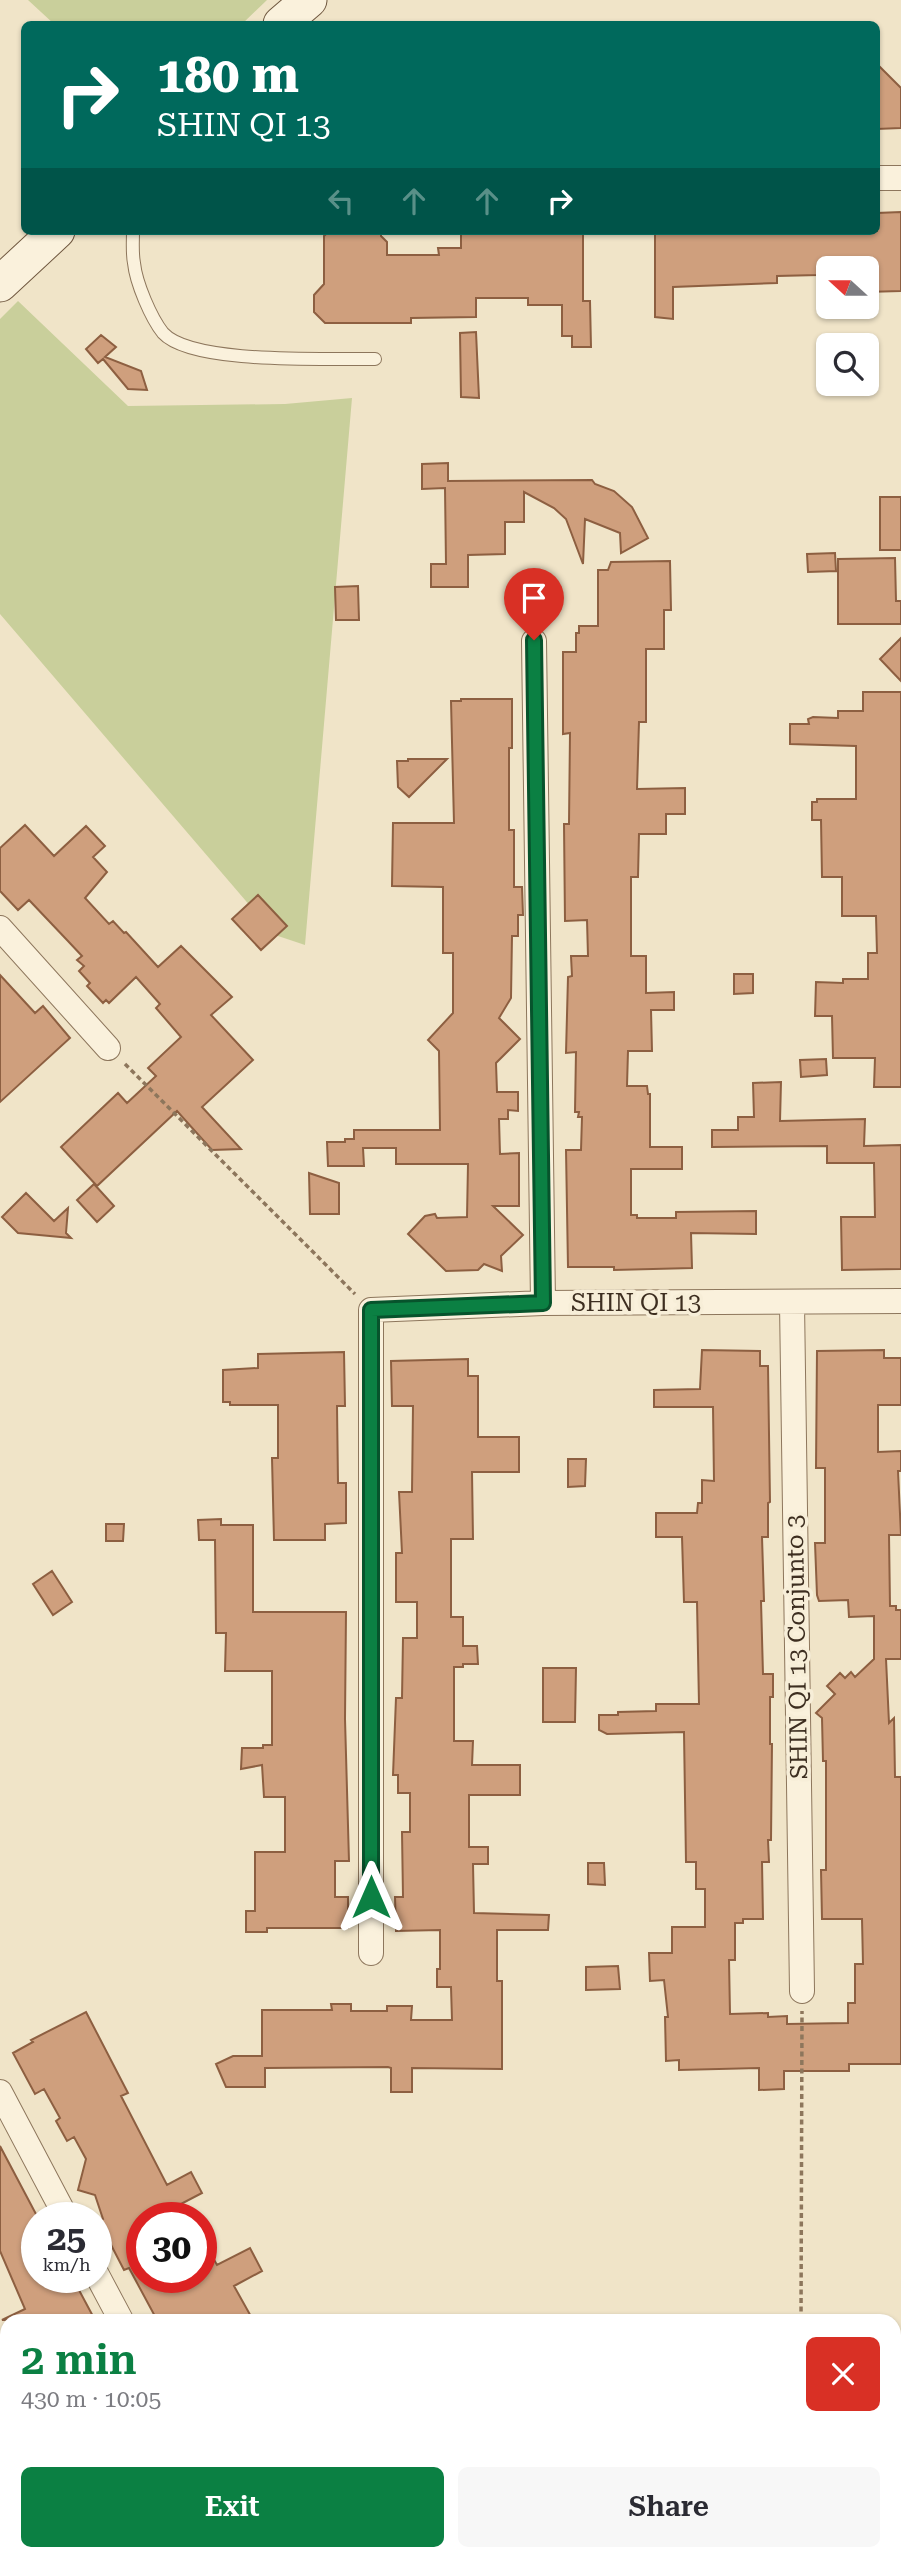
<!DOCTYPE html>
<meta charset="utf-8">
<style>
body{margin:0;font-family:"Roboto Serif",serif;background:#f7f7f7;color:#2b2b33;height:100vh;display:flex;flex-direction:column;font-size:26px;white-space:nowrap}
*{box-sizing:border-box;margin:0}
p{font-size:23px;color:#7c7c81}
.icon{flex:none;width:38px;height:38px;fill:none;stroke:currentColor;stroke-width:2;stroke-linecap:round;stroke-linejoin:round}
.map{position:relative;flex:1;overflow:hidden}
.sheet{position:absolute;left:0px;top:2314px;width:901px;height:247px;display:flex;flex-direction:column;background:#fff;border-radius:21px 21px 0 0;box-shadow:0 2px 5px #0004}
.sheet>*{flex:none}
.banner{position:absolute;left:21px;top:21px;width:859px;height:214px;border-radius:10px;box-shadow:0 2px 5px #0004;background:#00695c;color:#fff;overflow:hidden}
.needle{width:46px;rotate:291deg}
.buttons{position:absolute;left:816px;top:256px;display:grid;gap:14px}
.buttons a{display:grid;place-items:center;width:63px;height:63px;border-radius:10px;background:#fff;box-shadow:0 2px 5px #0004;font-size:35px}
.speed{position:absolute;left:21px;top:2202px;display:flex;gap:14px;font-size:35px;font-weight:700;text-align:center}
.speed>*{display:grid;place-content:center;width:91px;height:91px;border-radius:50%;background:#fff;box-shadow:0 2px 5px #0004;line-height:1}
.speed small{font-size:18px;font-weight:400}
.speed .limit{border:10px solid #d22;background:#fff;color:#111}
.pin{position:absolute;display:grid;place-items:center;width:60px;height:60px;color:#fff;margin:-72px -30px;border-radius:50% 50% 50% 0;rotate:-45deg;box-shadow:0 0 7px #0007}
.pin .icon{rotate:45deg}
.me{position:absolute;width:77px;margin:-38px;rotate:0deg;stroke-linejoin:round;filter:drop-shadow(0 0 5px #0008)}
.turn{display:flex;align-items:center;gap:24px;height:147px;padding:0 21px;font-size:32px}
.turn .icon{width:91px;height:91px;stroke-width:2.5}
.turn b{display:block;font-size:49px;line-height:60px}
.lanes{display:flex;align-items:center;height:66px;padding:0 21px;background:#0003;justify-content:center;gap:35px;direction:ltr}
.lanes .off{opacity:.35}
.round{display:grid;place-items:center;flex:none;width:74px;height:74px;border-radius:10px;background:#f7f7f7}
.head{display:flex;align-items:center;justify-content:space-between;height:119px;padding:0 21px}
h1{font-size:42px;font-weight:600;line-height:52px;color:#0b8043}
.button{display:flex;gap:14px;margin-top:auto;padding:14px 21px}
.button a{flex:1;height:80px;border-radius:10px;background:#0b8043;color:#fff;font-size:28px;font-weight:600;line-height:80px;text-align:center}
.button a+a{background:#f7f7f7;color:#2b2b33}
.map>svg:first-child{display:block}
.green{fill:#c9cf9b}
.building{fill:#cf9f7d;stroke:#8d5f41;stroke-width:2}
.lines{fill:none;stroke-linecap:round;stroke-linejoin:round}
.lane-casing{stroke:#8d765c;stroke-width:14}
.street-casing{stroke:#8d765c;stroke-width:26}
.secondary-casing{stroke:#6f573f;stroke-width:37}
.path{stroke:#8d765c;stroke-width:3.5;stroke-dasharray:5 3.5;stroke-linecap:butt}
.lane{stroke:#faf1dc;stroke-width:12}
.street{stroke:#faf1dc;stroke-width:24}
.secondary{stroke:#faf1dc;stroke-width:35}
.route-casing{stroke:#07532c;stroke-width:18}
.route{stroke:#0b8043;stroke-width:12}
.labels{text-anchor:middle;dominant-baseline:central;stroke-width:7;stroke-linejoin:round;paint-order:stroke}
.street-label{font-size:24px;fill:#3d2e20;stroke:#f7eed8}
</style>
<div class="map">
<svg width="901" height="2560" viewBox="0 0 901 2560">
<rect width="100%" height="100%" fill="#f0e4c8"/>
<path class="green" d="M28 0H267L242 24H54Z
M18 301 128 406 285 404 352 398 305 945 275 935 0 614V319Z
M901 2448V2560H708L719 2553H894V2452Z"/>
<path class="building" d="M877 64 901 88V128L877 129Z
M901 212V291L866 292V268H818V275L777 276V283L673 287V319L655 317V231H877V213Z
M329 231H381V236L387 242V255H439L438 248H461V231H583V301H590L591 347H572V336H562V305H528V298H476V317L411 318V323H325L314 312V295L324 284V236Z
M476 332 479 398 461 397 460 333Z
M101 335 116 347 105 357 141 371 147 390 128 389 103 359 98 363 86 349Z
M448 463V481L592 480 595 484 614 491 632 507 648 538 621 553 620 533 585 519 583 564 566 519 554 508 524 492V522H505V554L468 555V587H431V564H446L445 488 422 489V464Z
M880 497H901V550H880Z
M835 553 836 571 808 572 807 554Z
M895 558 896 601H901V624H838V559Z
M670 561 671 610H664V649H646V722H639L637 789 685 788V814H666V834H639L638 877H631V956H646V993L674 992V1010H651L652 1051H628L627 1086H647L648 1094H650V1147H682V1169H631V1215H637V1218H676V1212L756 1211V1234L691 1233 692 1268 614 1270V1267H568L566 1150H581L582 1117H578L579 1112H575L576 1052 566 1053 568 977 572 976 571 956H588L587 920 565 921 564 824H569L570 733 563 734V652H576V633H579V626H598V570H608L611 562Z
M358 586 359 620H336L335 587Z
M901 638V681L880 659Z
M863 692H901V1087H874L875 1058H833L832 1016H815L816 982 843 983V979H868V953H877L876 916H842V877H822L821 820H812V802H817V799H856V746L790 744V724H809L808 719 813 717 838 718V711H863Z
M461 699H512V748H509V830H514V887H522L523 915H518V936H512L511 998 499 1018 520 1039 496 1063 497 1092H518V1111L508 1110V1119H499L500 1154 519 1153V1206H493L523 1235 501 1256 502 1271 484 1264 478 1270 446 1271 408 1234 425 1216 435 1214 437 1218 467 1217 468 1164H396V1148H363L364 1166H328L327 1142H345V1139H354V1130H440L439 1051 428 1040 453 1013V953H443V887L392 886 393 823H454L451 701H461Z
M408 759H447L409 797 398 787 397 761H408Z
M25 825 54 856 86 826 105 846 93 857 107 872 85 898 109 924 113 921 124 933 126 932 158 967 181 946 232 997 211 1015 253 1060 202 1107 241 1149 212 1150 177 1111 97 1186 61 1147 118 1093 127 1103 156 1076 148 1068 181 1037 156 1008 160 1004 136 977 109 1003 106 1000 103 1003 87 986 90 983 79 971 84 966 77 960 82 956 67 940 29 900 18 910 0 891V848Z
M258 895 287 926 261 950 232 919Z
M734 974H753V993L734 994Z
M0 975 35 1013 43 1006 70 1038 0 1102Z
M826 1059 827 1075 801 1077 800 1060Z
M781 1082 780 1121 865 1119 864 1146 901 1145V1269L842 1270 841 1217H875L874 1163H827V1146L712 1147V1130H738V1117H754L753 1083Z
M309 1173 339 1183V1214H310Z
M94 1184 114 1206 97 1222 77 1200Z
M26 1193 54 1221 68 1208 66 1233 71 1238 18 1233 2 1217Z
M702 1350 760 1351V1366H768L770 1502 768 1503V1537H762L764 1601H761L763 1674H773V1697H770V1744H772L771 1840H768L769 1862H762L763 1919H743V1923H735V1960H729L730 2014 768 2013V2017L787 2016V2024L848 2023V2003H855V1964H863L862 1919H822L821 1870H826V1761H823L822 1718 816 1713 835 1694 827 1686 840 1673 845 1678 851 1672 855 1677 874 1659V1616L849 1617 848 1600 819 1601 817 1595 815 1543H825V1468H816L817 1351 884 1350V1358H901V1405H878V1452L901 1451V1471H898L901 1535H889L890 1606H896V1610H901V1659H886L889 1723 894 1718 895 1777H901V2064H849V2071H784V2089L759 2090V2068L679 2070V2060L666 2061 665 2017H668L664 1980 650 1981 649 1953H672V1927H705V1889H696V1862H686L684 1732 607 1734 599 1730V1715H618V1712L656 1711V1704H699L697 1602H684L682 1537H656V1513H697L698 1503H702V1480L714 1481 713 1407H654V1390L700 1389Z
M344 1352 345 1406H337L338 1483H346V1523L325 1524V1540H274L272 1458H278V1405H230V1402H223V1370L258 1368V1354Z
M468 1359V1376H478V1437H519V1472H472L473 1539H451V1617H463V1646H477L478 1664H463V1667H454V1741H473L472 1765H520V1795H469V1847H488V1864H473L474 1913 549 1915 548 1930H497V1981H502V2069L412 2068V2092H391V2068L388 2067 265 2068V2087H226L216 2064 233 2056H262V2010H332L331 2004H351V2011H387V2006H412L411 2020H452L451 1987H437V1969H440V1930L396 1931 395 1897H403L402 1832H410V1793H398V1775H393L396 1698H402L403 1638H417V1602H396V1553H402L399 1492H412L413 1406H392L391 1361Z
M568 1459H586L585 1486 568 1487Z
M221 1519V1525H253V1612H346L345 1719 349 1861H335V1897H348V1928H267V1932H246V1911H255V1852H285V1797H264L262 1765 241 1769 242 1748H263V1745H272V1671H225L226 1633H216L215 1540H199L198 1520Z
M106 1524H124L123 1541H106Z
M52 1571 72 1602 53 1615 33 1584Z
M543 1668H576L575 1722H543Z
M588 1863H604L605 1885 588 1884Z
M618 1966 620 1989 586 1990V1967Z
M86 2012 128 2093 121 2096 167 2185 191 2172 202 2193 177 2206 183 2217H142V2277H201V2236L217 2265 250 2248 262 2271 234 2286 253 2320H157L129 2268 124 2270 110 2243 105 2246 96 2230V2222L103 2219 95 2195 78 2190 86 2159 74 2137 67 2141 56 2121 60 2118 44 2089 35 2094 13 2053 33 2042 31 2040Z
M0 2146 37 2216V2277H72L95 2320H2L25 2309 0 2251Z"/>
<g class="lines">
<defs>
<path id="lane" d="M133 231C133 242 132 253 134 263 136 283 151 318 163 333 192 365 330 358 375 359"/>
<path id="street" d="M877 178H901
M534 641 543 1303
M0 928 108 1048
M792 1303 802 1991
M371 1953V1310L543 1303 901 1301
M0 2092 66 2217
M96 2273 121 2320"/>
<path id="secondary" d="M281 24 309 0
M0 284 57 231
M894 2425 901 2421
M662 2560 673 2553"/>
</defs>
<use href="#lane" class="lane-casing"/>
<use href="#street" class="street-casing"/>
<use href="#secondary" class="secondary-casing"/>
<path class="path" d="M125 1064 355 1294
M801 2320 802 2011
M245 2553 249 2560"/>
<use href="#lane" class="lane"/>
<use href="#street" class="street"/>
<use href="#secondary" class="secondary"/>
</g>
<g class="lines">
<defs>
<path id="route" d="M371 1897V1310L543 1303 534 640"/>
</defs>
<use href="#route" class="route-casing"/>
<use href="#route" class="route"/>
</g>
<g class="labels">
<g class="street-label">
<text x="636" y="1303">SHIN QI 13</text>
<text transform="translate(797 1647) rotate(-91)">SHIN QI 13 Conjunto 3</text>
</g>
</g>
</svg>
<div class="buttons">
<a><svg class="needle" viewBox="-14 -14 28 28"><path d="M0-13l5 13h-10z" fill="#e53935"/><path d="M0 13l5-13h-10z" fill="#7c7c81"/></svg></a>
<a><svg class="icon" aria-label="search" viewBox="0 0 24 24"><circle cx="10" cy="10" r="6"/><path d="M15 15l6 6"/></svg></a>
</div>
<div class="speed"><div>25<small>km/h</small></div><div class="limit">30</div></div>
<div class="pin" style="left:534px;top:640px;background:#d93025"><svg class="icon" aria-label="arrive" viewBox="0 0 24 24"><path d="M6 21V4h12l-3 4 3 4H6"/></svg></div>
<svg class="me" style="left:371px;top:1897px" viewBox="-20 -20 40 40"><path d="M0-17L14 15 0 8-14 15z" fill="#0b8043" stroke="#fff" stroke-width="4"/></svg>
<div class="banner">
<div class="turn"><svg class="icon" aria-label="right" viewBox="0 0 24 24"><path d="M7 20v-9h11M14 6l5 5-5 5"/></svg><div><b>180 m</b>SHIN QI 13</div></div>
<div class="lanes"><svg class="icon off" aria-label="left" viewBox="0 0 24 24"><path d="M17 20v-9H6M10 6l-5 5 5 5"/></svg><svg class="icon off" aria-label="ahead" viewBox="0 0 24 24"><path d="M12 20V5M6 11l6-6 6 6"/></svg><svg class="icon off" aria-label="ahead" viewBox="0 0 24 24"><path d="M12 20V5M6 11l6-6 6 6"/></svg><svg class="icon" aria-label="right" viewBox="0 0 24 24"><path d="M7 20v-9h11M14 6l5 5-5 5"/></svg></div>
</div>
<section class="sheet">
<div class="head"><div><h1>2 min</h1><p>430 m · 10:05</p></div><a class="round" style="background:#d93025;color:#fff"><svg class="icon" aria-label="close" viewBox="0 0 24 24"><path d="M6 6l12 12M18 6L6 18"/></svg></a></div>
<div class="button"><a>Exit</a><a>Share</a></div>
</section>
</div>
